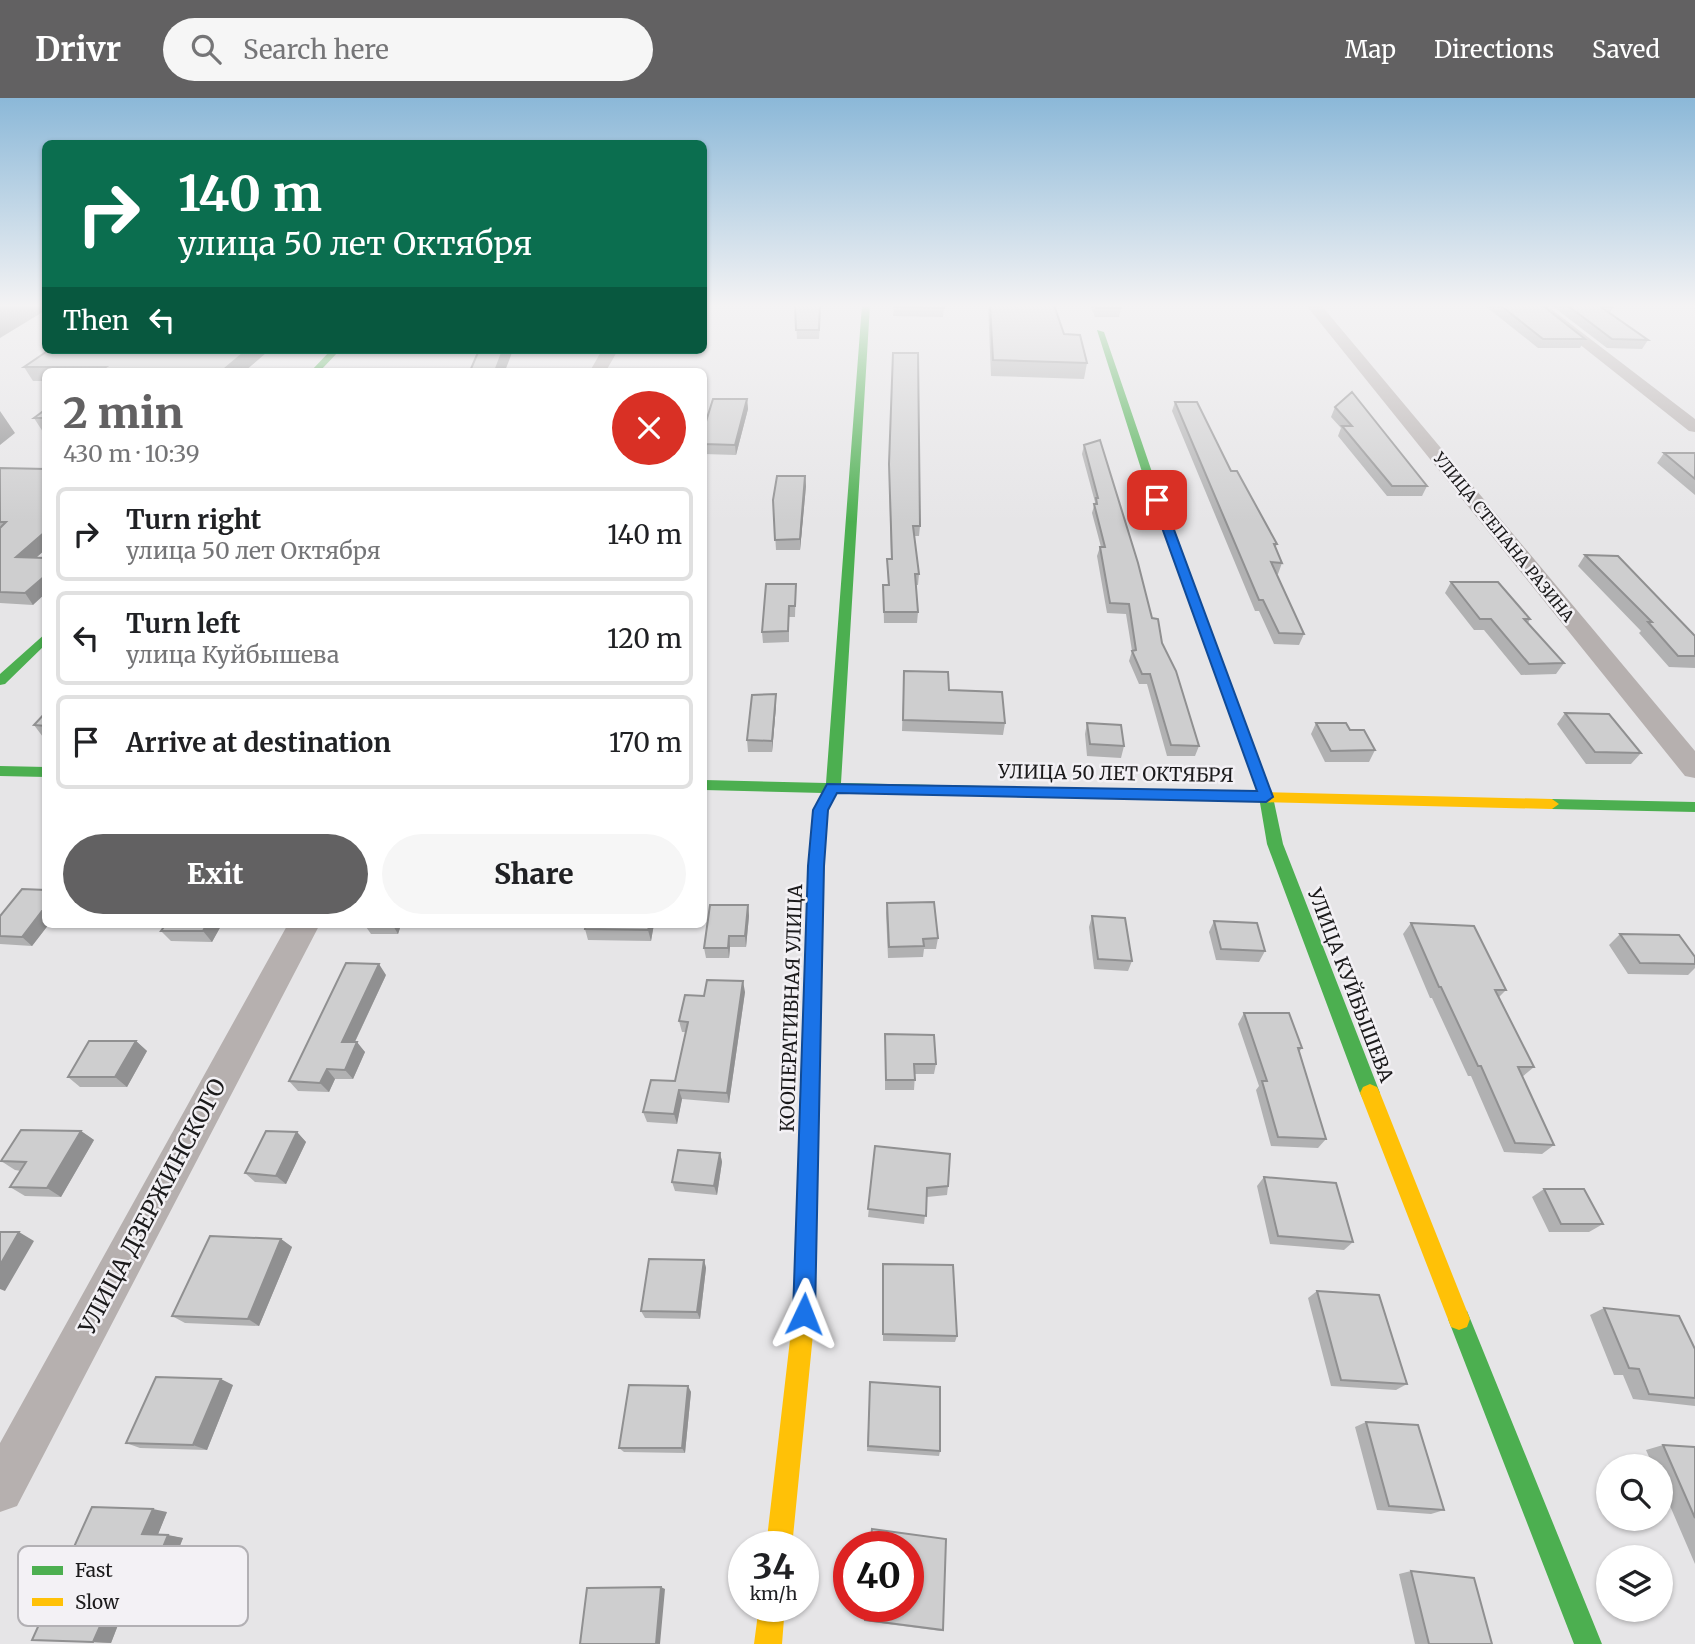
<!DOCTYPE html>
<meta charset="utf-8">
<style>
body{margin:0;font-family:Merriweather,serif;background:#f6f6f6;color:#202124;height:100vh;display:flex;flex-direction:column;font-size:26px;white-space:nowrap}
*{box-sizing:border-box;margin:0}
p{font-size:23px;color:#757577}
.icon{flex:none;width:38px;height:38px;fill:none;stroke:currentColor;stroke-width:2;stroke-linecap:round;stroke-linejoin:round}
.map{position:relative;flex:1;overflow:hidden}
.details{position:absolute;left:42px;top:270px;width:665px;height:560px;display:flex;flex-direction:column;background:#fff;border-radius:10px;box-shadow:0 2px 5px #0004}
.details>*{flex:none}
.hud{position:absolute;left:42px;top:42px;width:665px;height:214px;border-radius:10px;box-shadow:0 2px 5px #0004;background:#0b6e4f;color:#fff;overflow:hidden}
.buttons{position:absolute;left:1596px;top:1356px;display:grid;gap:14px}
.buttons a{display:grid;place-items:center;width:77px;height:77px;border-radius:50%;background:#fff;box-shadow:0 2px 5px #0004;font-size:35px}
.speed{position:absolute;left:728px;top:1433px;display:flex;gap:14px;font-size:35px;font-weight:700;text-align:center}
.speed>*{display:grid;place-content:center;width:91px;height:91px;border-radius:50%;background:#fff;box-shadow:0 2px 5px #0004;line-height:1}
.speed small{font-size:18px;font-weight:400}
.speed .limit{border:10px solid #d22;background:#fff;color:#111}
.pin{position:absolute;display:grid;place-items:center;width:60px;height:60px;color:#fff;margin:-30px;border-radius:14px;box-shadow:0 4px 10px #0006}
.me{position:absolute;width:77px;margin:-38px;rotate:2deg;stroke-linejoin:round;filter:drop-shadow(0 0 5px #0008)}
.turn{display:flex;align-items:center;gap:24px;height:147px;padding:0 21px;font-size:32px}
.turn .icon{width:91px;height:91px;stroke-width:2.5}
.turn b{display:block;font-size:49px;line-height:60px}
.then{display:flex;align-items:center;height:66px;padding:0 21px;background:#0003;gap:14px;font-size:26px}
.round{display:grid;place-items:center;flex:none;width:74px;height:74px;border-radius:37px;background:#f6f6f6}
.summary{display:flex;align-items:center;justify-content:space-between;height:119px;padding:0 21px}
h1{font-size:42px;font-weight:800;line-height:52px;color:#626162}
.action{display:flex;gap:14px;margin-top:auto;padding:14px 21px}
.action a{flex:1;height:80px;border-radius:42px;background:#626162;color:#fff;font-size:28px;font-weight:800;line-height:80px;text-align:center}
.action a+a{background:#f6f6f6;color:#202124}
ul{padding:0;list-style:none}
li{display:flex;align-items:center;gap:21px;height:94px;margin:0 14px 10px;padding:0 7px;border:4px solid #e0e0e0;border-radius:10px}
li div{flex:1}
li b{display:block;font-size:26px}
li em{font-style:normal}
header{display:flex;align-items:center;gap:42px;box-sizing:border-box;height:98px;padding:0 35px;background:#626162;color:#fff}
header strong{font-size:33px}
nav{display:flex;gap:38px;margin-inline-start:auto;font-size:24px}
.search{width:490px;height:63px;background:#f6f6f6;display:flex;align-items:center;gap:18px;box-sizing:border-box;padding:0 24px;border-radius:38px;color:#757577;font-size:26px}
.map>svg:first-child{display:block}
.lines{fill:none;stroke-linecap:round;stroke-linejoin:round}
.street{fill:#b6b0af;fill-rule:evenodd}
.fast{fill:#4caf50;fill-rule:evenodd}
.slow{fill:#ffc107;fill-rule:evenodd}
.wall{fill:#b1b1b2}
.shaded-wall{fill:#909091}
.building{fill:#cececf;stroke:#909091;stroke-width:2}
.route{fill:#1a73e8;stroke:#114b97;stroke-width:2}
.labels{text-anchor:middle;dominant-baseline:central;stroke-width:5;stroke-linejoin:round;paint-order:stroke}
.far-street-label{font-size:16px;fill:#1b1a1b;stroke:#f3f1f5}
.street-label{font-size:19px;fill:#1b1a1b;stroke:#f3f1f5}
.near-street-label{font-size:23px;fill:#1b1a1b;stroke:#f3f1f5}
.key{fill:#f3f1f5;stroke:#b2b0b4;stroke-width:2}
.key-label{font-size:19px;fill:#1b1a1b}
</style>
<header>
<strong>Drivr</strong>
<div class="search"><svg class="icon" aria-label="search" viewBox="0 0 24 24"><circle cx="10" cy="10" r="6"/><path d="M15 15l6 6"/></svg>Search here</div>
<nav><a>Map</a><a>Directions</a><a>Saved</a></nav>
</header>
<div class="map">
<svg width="1695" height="1546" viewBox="0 0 1695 1546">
<rect width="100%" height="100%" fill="#e6e5e7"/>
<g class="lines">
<path class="street" d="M1306 207H1321L1695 653V680L1685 678Z
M1530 207H1546L1695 321V334L1689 333Z
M602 252H618L606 273H590Z
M288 826H320L17 1408 0 1414V1345Z"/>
<path class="fast" d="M862 207H870L841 685 1129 691 1136 696 1129 701 837 695 827 712 824 768 819 1028 816 1034 809 1037 802 1034 799 1028 808 768 813 712 823 695 704 692V682L826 685Z
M1097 232 1104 234 1153 377 1273 699 1283 746 1380 995 1377 1001 1370 1004 1363 1001 1360 995 1267 746 1259 699 1143 377Z
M331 252H340L320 273H311Z
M46 535V546L5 586 0 587V576Z
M0 668 46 669V679L0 678Z
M1552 701 1695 704V714L1552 711 1545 706Z
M1459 1210 1467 1213 1602 1546H1574L1448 1221 1451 1213Z"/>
<path class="slow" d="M1129 691 1552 701 1559 706 1552 711 1129 701 1122 696Z
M1370 986 1377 989 1380 995 1470 1221 1467 1229 1459 1232 1451 1229 1360 995 1363 989Z
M809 1019 816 1022 819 1028 815 1216 792 1449H766L793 1216 799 1028 802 1022Z
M759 1508H785L782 1546H754Z"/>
</g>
<path class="wall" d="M795 207H821L819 241H797Z
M894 207H944L943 219 893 218Z
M988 207H1054L1064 236 1087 265 1084 281 991 278Z
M1090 207H1119L1121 210 1119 219H1095Z
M1484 207H1542L1585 241 1580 250H1538Z
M1551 207H1611L1613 209 1610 215 1648 242 1642 251 1607 250Z
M1680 207H1695V209L1693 208Z
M267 254 245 273H46V283H33L24 269Z
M893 255 920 428 919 438H914L919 476 918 487H916L918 514 917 525H884L883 487H888L887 461H891L889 376Z
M747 301 748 311 736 357 704 356V330Z
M1175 304 1231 373 1277 446 1275 450 1282 465 1278 476H1276L1304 536 1299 547 1274 546 1259 513H1255L1172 313Z
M1335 309 1427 388 1422 398H1387L1338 338 1341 330 1331 319Z
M46 311V334H43L34 320Z
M1084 347 1162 545 1199 648 1195 658H1167L1147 586H1139L1129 563 1132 553 1126 516 1107 515 1097 458 1100 449H1101L1092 415 1095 404 1082 356Z
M1664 355H1695V397L1657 365Z
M0 370 46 371V451L36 460 33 507 0 505Z
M805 378 806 388 800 452H776L773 402Z
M1585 457 1695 538V570L1669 569 1639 535 1641 533 1578 468Z
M1451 484 1530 521 1528 525 1564 565 1556 576 1521 577 1484 532H1474L1445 495Z
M796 486 795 519H789V544L763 545 762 534Z
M904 573 949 592 1005 625 1003 637 902 633Z
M776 596V608L772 654H748L747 642Z
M46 614V639H43L34 627Z
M1565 615 1641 655 1631 666H1586L1557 626Z
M1087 625 1124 648 1121 660 1087 658 1085 636Z
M1316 625 1350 632 1375 652 1369 664H1325L1311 636Z
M46 792V826H49L32 848 0 846V818Z
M887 805 938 840 936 851H924L923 859 888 860 886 815Z
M748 807 749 818 746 849H730L729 860H706L704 850Z
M1092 818 1132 863 1128 873 1094 871 1089 829Z
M1214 823 1265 853 1259 864 1216 862 1209 834Z
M1411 825 1506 892 1499 899 1534 969 1522 979 1554 1047 1542 1056 1504 1054 1471 978H1468L1432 900H1430L1403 836Z
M222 826 212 844 171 843 161 833Z
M364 826H419L417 830H400L398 836H371Z
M586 826H654L651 843 588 842 585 831Z
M1620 836 1695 859V870L1688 877 1628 876 1609 847Z
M386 877 355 944 365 954 353 981H335L329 994 298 993 289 983Z
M745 894 729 1005 682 1001 677 1026 647 1024 643 1014 675 983 686 934H682L679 923 704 898Z
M1244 915 1302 950 1299 954 1326 1041 1318 1050 1271 1048 1256 992 1259 988 1238 926Z
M885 936 936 966 934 976H915L914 992H885Z
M136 943 147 953 127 989H80L68 979Z
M81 1033 94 1042 61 1099 25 1098 10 1089 21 1073 15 1072 1 1063Z
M297 1034 306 1044 286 1086 255 1084 245 1075Z
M875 1048 948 1088 947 1097 927 1099 924 1126 868 1119Z
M720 1055 722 1064 717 1097 675 1093 672 1084Z
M1264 1079 1353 1144 1344 1152 1270 1146 1257 1088Z
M1544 1091 1603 1126 1589 1134H1549L1532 1099Z
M281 1141 292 1149 259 1228 185 1225 172 1218Z
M704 1162 706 1170 700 1221 645 1220 641 1213Z
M883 1166 957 1238 955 1244 883 1243Z
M1317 1193 1407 1286 1396 1292 1331 1288 1308 1200Z
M1604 1210 1695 1251V1308L1633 1301 1623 1277H1614L1590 1217Z
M870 1284 940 1353 939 1358 867 1353Z
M233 1287 207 1352 140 1350 126 1345Z
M688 1288 691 1294 685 1355 624 1354 619 1350Z
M1366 1324 1444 1412 1431 1416 1377 1412 1355 1329Z
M1663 1347 1695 1349V1466L1661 1387V1368H1653L1646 1352Z
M167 1414 158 1436 183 1440 155 1510 125 1509 111 1545 32 1542Z
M1411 1473 1492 1546H1415L1399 1476Z
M865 1508 943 1532 941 1533 864 1523Z"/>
<path class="shaded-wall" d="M0 207H46V212L0 240Z
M247 252H266L267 254 245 273H222Z
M503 252H513L505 273H495Z
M747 301 748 311 736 357 735 347Z
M0 313 15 335 0 347Z
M805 378 806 388 800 452V441Z
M46 433V451L24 470 16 459Z
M46 477V495L33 507 25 495Z
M776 596V608L772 654V643Z
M748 807 749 818 746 849 745 838Z
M42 813 46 816V826H49L32 848 22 839Z
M207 826H222L212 844 203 833Z
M392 826H398L400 830 398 836Z
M650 826H654L651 843 648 832Z
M729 838 730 849 729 860 728 850Z
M379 866 386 877 350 954 342 944Z
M743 883 745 894 729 1005 727 995Z
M136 943 147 953 127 989 115 979Z
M357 944 365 954 353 981 345 972Z
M327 971 335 981 329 994 320 985Z
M679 992 682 1001 677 1026 674 1016Z
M81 1033 94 1042 61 1099 47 1090Z
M297 1034 306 1044 286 1086 276 1078Z
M720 1055 722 1064 717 1097 714 1088Z
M19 1134 34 1143 5 1193 0 1191V1167Z
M281 1141 292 1149 259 1228 248 1221Z
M704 1162 706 1170 700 1221 697 1214Z
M221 1281 233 1287 207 1352 193 1347Z
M688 1288 691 1294 685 1355 682 1350Z
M153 1411 167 1414 157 1439 142 1436Z
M168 1437 183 1440 155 1510 139 1508Z
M661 1489 665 1491 660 1546H656Z
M109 1508 125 1509 111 1545 93 1544Z"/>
<path class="building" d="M795 207H820L819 232H796Z
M894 207H944V210L894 209Z
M990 207H1054L1064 236 1080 237 1087 265 993 262Z
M1095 207H1119L1121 210H1097Z
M1500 207H1542L1585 241H1543Z
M1567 207H1611L1613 209H1601L1648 242 1612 241Z
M49 252H247L222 273H100L106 269H24Z
M479 252H503L495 273H470Z
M893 255H918L920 428H913L919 476H915L918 514H884L883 487H889L887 461H892L889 366Z
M1352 294 1427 388H1392L1342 328H1352L1335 309Z
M713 301H747L735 347 704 346V330Z
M1175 304H1197L1231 373H1237L1277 446H1274L1282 465 1271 464 1304 536 1279 535 1263 502H1259Z
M46 311V320H34Z
M1100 342 1138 465 1152 520 1158 521 1162 545 1176 573 1199 648 1171 647 1150 576H1142L1132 553 1136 552 1129 506 1110 505 1100 449H1105L1094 406H1097L1096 400H1098L1084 347Z
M1664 355H1695V381Z
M0 370 46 371V433L16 459 46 460V477L25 495 0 494V430L6 424H0Z
M777 378H805L800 441 775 442 773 402Z
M1585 457 1618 458 1695 538V558H1678L1648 524H1652Z
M1451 484H1498L1530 521H1524L1564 565 1529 566 1491 521H1480Z
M766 486H796L795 508H789L788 533 762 534Z
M904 573 948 574 949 592 1002 594 1005 625 903 622Z
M776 596 772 643 747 642 752 597Z
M46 614V628L34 627Z
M1565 615 1609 616 1641 655 1595 654Z
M1087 625 1121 627 1124 648 1090 646Z
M1316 625H1346L1350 632H1364L1375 652 1331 653Z
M22 791 46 792V813H42L22 839 0 838V818Z
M934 804 938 840 923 841 924 848 889 849 887 805Z
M710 807H748L745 838H729L728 850H704Z
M1092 818 1125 820 1132 863 1098 861Z
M1214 823 1257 825 1265 853 1221 851Z
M1411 825 1474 828 1506 892H1495L1534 969H1518L1554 1047 1515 1045 1481 968H1478L1441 889H1439Z
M166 826H207L203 833H161Z
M586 826H650L648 832 585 831Z
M1620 836 1679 837 1695 859V866L1640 865Z
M346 865 379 866 342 944H357L345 972 327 971 320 985 289 983Z
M707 882 743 883 727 995 679 992 674 1016 643 1014 651 982 675 983 688 924 679 923 685 897 704 898Z
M1244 915H1289L1302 950H1298L1326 1041 1278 1039 1262 983H1267Z
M885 936 934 937 936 966H914L915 982H886Z
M89 943H136L115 979H68Z
M21 1032 81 1033 47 1090 10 1089 26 1064 1 1063Z
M266 1033 297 1034 276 1078 245 1075Z
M875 1048 950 1056 948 1088 927 1090 926 1118 868 1111Z
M678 1052 720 1055 714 1088 672 1084Z
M1264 1079 1336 1085 1353 1144 1278 1138Z
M1544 1091H1584L1603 1126H1561Z
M0 1134H19L0 1167Z
M210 1138 281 1141 248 1221 172 1218Z
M649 1161 704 1162 697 1214 641 1213Z
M883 1166 953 1167 957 1238 883 1236Z
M1317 1193 1379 1197 1407 1286 1341 1282Z
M1604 1210 1679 1218 1695 1251V1300L1649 1296 1639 1271 1629 1270Z
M156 1279 221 1281 193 1347 126 1345Z
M870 1284 940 1289V1353L868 1348Z
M629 1287 688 1288 682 1350H619Z
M1366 1324 1418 1327 1444 1412 1389 1408Z
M1663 1347 1695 1349V1420Z
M92 1409 153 1411 142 1436 168 1437 139 1508H109L93 1544 32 1542Z
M872 1431 946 1441 943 1532 865 1522 866 1508H908V1449H870Z
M1411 1473 1474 1480 1492 1546H1429Z
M661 1489 656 1546H580L587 1490Z"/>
<linearGradient id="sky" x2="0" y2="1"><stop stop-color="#8bb8d8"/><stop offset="0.49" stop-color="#f4f3f4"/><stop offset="1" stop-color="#f4f3f4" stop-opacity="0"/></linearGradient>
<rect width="1695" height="424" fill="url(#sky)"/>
<path class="route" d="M1157 399 1163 402 1273 699 1266 704 837 695 828 712 824 768 815 1216 812 1223 804 1227 796 1223 793 1216 808 768 813 712 827 686 1257 693 1152 402Z"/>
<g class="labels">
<g class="far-street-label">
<text transform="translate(1504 439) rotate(51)">УЛИЦА СТЕПАНА РАЗИНА</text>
</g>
<g class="street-label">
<text transform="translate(1116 675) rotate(1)">УЛИЦА 50 ЛЕТ ОКТЯБРЯ</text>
<text transform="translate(1351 887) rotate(69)">УЛИЦА КУЙБЫШЕВА</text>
<text transform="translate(791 910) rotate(-88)">КООПЕРАТИВНАЯ УЛИЦА</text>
</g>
<g class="near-street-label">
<text transform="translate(152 1108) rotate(-62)">УЛИЦА ДЗЕРЖИНСКОГО</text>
</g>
</g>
<rect x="18" y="1448" width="230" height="80" rx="10" class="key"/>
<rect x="32" y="1468" width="31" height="9" fill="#4caf50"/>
<rect x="32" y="1500" width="31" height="8" fill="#ffc107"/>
<g class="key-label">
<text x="75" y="1479">Fast</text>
<text x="75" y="1511">Slow</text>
</g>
</svg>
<div class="buttons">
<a><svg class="icon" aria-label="search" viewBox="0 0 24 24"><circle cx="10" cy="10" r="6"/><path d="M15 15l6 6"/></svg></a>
<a><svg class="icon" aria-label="layers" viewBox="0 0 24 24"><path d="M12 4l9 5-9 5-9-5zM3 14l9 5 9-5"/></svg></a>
</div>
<div class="speed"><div>34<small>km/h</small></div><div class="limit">40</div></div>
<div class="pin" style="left:1157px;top:402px;background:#d93025"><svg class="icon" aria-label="arrive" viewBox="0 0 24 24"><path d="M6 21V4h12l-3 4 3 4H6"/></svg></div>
<svg class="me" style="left:804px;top:1216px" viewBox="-20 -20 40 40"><path d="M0-17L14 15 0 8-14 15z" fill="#1a73e8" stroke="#fff" stroke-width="4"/></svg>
<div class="hud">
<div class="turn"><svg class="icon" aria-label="right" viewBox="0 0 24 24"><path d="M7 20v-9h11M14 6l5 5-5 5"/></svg><div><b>140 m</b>улица 50 лет Октября</div></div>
<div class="then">Then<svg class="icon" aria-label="left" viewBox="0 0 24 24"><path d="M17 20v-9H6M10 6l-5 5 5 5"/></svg></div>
</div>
<section class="details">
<div class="summary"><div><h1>2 min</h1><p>430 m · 10:39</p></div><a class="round" style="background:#d93025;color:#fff"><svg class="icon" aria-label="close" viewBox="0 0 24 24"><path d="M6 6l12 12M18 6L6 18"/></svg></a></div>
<ul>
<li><svg class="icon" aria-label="right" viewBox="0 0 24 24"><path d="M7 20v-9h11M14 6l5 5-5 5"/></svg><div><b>Turn right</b><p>улица 50 лет Октября</p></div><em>140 m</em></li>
<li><svg class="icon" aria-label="left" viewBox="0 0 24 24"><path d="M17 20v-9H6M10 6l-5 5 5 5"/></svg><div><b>Turn left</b><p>улица Куйбышева</p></div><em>120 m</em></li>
<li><svg class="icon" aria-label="arrive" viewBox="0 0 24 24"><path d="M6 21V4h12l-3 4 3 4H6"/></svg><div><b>Arrive at destination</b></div><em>170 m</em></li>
</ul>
<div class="action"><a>Exit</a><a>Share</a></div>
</section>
</div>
